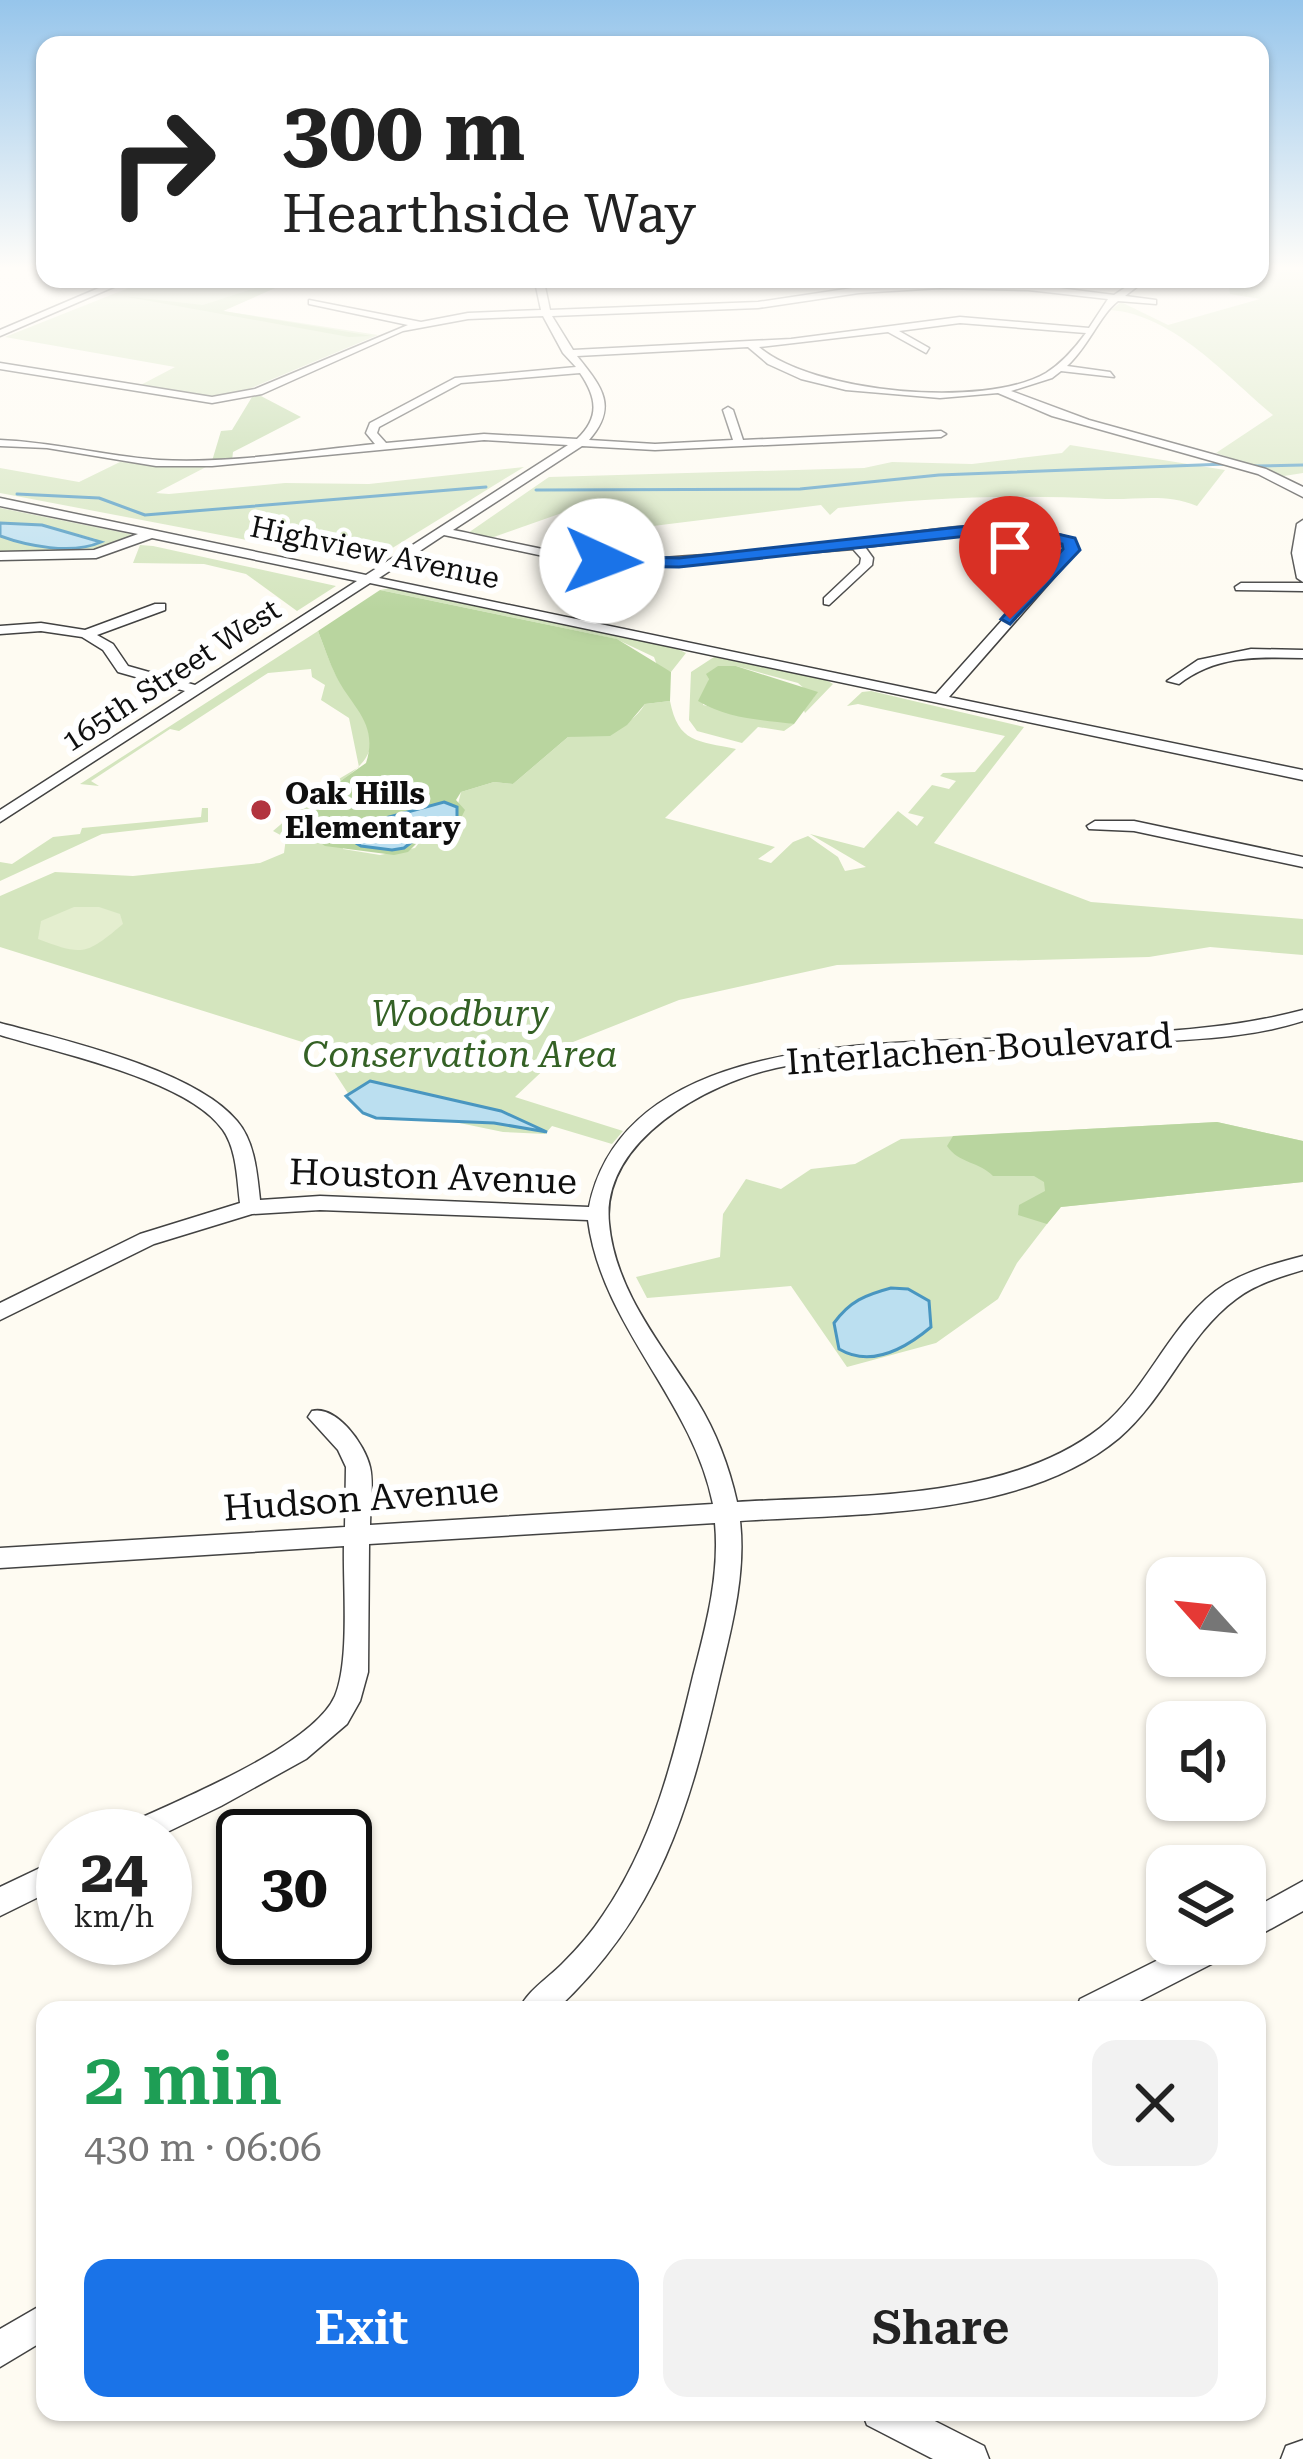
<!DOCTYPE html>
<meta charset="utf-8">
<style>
body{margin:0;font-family:"Roboto Serif",serif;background:#f2f2f2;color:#222;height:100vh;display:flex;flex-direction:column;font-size:45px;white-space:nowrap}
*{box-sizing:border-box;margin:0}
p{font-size:39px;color:#767676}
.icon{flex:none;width:66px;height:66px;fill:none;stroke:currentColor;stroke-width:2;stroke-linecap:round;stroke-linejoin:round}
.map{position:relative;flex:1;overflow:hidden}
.details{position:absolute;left:36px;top:2001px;width:1230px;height:420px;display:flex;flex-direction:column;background:#fff;border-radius:24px;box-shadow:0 3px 9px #0004}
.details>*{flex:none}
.top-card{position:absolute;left:36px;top:36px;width:1233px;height:252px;border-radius:24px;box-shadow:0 3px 9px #0004;background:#fff;color:#222;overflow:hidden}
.needle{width:78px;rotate:297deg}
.buttons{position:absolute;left:1146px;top:1557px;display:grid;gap:24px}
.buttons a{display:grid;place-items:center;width:120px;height:120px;border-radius:24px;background:#fff;box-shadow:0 3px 9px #0004;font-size:60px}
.speed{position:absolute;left:36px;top:1809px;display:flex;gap:24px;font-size:60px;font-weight:700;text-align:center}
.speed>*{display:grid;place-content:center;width:156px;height:156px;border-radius:50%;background:#fff;box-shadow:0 3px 9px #0004;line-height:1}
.speed small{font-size:30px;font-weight:400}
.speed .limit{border:6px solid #111;border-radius:18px;background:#fff;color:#111}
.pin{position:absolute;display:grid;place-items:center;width:102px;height:102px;color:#fff;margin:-123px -51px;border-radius:50% 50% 50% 0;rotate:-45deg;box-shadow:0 0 12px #0007}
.pin .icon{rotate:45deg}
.me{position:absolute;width:132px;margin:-66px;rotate:92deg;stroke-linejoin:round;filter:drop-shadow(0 0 9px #0008)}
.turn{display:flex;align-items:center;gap:42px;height:252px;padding:0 48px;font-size:54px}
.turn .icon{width:156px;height:156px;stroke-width:2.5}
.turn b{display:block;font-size:84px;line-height:102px}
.round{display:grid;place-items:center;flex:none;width:126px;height:126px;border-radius:24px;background:#f2f2f2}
.overview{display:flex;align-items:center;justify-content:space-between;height:204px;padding:0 48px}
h1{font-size:72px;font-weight:600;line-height:90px;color:#1e9e55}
.action{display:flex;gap:24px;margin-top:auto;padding:24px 48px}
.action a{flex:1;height:138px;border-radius:24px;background:#1a73e8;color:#fff;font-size:48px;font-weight:600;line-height:138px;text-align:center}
.action a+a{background:#f2f2f2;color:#222}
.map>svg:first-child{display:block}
.green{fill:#d4e5be}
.forest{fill:#b9d59f;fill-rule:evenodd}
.pitch{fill:#e4eecf}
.water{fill:#bbdff0;stroke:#4996c0;stroke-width:3}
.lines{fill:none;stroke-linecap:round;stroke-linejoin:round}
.stream{stroke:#4996c0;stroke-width:3}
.minor-casing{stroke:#424242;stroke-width:3}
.minor{fill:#fff;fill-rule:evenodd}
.route{fill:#1a73e8;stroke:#114b97;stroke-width:3}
.poi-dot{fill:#b2343f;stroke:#fff;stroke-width:4.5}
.labels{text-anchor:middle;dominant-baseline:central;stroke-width:12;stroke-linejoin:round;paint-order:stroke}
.far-street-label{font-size:30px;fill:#0f0f0f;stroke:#fff}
.far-poi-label{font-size:30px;font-weight:bold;fill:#0f0f0f;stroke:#fff;text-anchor:start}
.park-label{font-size:36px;font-style:italic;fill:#346125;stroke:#fff}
.street-label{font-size:36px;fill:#0f0f0f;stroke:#fff}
</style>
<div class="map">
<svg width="1303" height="2459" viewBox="0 0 1303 2459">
<rect width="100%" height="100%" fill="#fefbf2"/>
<path class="green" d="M1260 266H1303V473L1284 476 1216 453 1273 415C1227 377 1174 315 1111 310L1121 302 1168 325 1260 299 1230 294 1228 279H1260Z
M139 279H253L284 284 223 311 378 335 244 391 213 398 135 388 175 367 5 337 131 287Z
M1070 445 1225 470 1197 506C1165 493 1139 500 1106 499 1016 494 929 497 838 508L830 515 821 505 653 526 576 508 491 538 468 533 549 477 864 468 892 462 972 464 1062 453Z
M120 462 206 467 156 493 169 494 285 483 369 484 524 467 368 563 0 493V468L79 482Z
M0 508 130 534 134 537 95 552 0 554V536C24 544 71 558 96 539L42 525 0 523Z
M140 545 153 546 336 586 297 611 246 574 204 564 133 563Z
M391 588 675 648 686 653 671 672 658 668 654 657 616 639 380 590Z
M318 631C324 646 329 662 337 677 343 689 354 697 361 708 386 745 364 768 332 786L343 849 380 855 415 848 426 834 453 824 461 792 494 782 513 784 568 737C596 732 627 734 645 704L670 701C678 743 698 741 736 749L665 818 775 847 758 859 771 863 793 842 808 836 838 857 845 871 866 867 810 834 864 848 898 811 917 826 924 817 908 813 932 785 949 789 956 781 940 776 943 773 975 772 1005 736 858 704 847 706 862 692 871 691 1024 727 934 843 1091 902 1303 919V955L1210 947 1149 957 837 965 679 1000 573 1042 515 1097 623 1131 612 1144 552 1126 545 1134 503 1132 353 1101 318 1047 0 947V896L55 872 133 876 260 863 284 853 286 838 273 831 322 789 359 767 349 718 321 700 325 685 312 677 311 669 268 673 179 731 170 729 91 781 99 786 80 784Z
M714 657 826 680 833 684 805 713 803 708 814 697 798 683 736 666 709 679 703 705 794 724 784 731 758 727 742 743 697 731 689 720 691 672Z
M202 808H208V822L102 834 0 881V862L12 864 53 837 80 834 82 828 201 817Z
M1217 1122 1303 1141V1182L1060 1207 1017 1263 998 1299 936 1343 847 1367 791 1286 647 1298 636 1277 720 1257 723 1214 746 1179 781 1189 811 1169 855 1164 901 1139Z"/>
<path class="forest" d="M274 282 284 284 223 311 372 336 349 337 122 296 203 305Z
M259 395 301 417 233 452 232 461H212L221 431 232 430 252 397Z
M380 590 617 639 671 672 670 701 645 704 627 725 610 736 568 737 513 784 494 782 461 792 456 800 465 810 460 820 426 834 408 852 394 855 325 846 300 829V820L322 794 366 763C379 723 352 708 336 676 329 662 324 646 318 631ZM444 802V823L433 826 404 847 361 846 371 822Z
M718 666H736L818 692 794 724C756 719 729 719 698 701L709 679 706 674Z
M1217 1122 1303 1141V1182L1061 1207 1047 1224 1018 1215 1019 1205 1045 1191 1044 1182 1034 1176H993C980 1162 958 1163 947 1146L953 1136Z"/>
<path class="pitch" d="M74 907H99L120 914 123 924C86 955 83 956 38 939L41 921Z"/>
<path class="water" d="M0 523 42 525 101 542C72 555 27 546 0 536Z
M444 802 457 807V817L432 826 404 848 392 850 361 846 346 837 371 822Z
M370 1081 501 1111 547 1132 494 1123 376 1118 363 1113 346 1096Z
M891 1288 908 1289 929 1301 931 1327C906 1348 871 1368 839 1349L834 1323C850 1301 865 1295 891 1288Z"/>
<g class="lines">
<path class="stream" d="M1254 466 1303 465
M536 490 800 489 939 475 1226 464
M17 494 99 498 145 515 486 487"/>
<defs>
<path id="minor" d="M120 279H132L0 336V330Z
M509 279H552L544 282 550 310 758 302 859 287 940 282 1028 284 1114 295 1138 279H1147L1125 296 1156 300V304L1118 301C1099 316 1089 346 1067 366L1110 372 1114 377 1061 371 1052 378 1011 391 1089 420 1266 469 1303 487V497L1258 474 1052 416 998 393 940 398 846 390 801 379 768 364 748 347 577 356C601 386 619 406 589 440L655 444 733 440 723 410 728 407 733 410 743 440 941 431 946 434 941 437 655 450 582 446 453 530C514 542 581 562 645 559 709 555 775 551 838 543 916 534 1000 510 1075 540L1078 550 949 697 1303 770V780L370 583 0 822V810L185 691 118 672 103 650 82 637 41 631 0 634V626L41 623 85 630 155 604H165V610L97 635 113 644 128 666 195 685 357 581 152 538 96 558 0 560V552L94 550 138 534 0 506V498L366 575 568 445 484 440 212 466H156L47 448 0 446V440C54 442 105 456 159 460 230 464 304 451 375 444L366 433 370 423 455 378 576 367 563 353 543 316 468 319 403 331 262 394 212 403 0 369V363L212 397 255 389 408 325 309 304V300L421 322 468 313 541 310 535 282ZM940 288 1028 290 1108 299 1089 328 960 317 791 339 573 350 552 316 758 308 859 293ZM960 323 1086 333C1075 348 1062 363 1046 373 984 409 813 393 759 347L888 332 926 353 929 348 899 331ZM580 373C597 398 600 417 577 439L484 434 386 443 377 433 379 427 461 383ZM998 531 1048 538 1065 545 1066 549 936 694 379 578 444 535 553 558 638 567 853 549 861 558 860 564 824 598V604L829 605 872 565 873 558 865 547Z
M1303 520V582L1297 578 1292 553 1297 524Z
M1241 583H1303V591L1236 590 1235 587Z
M1251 649 1303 650V658C1257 657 1217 655 1179 684L1167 681 1198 660Z
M1095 821H1134L1303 857V867L1134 831 1089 829 1087 826Z
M1303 1010V1021C1253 1037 1202 1039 1150 1042 1083 1045 1016 1049 949 1052 891 1054 833 1055 776 1068 708 1083 601 1140 609 1223 615 1291 662 1345 697 1401 716 1432 729 1466 737 1502 852 1495 1005 1502 1100 1428 1150 1388 1171 1318 1226 1284 1250 1270 1276 1263 1303 1256V1270C1280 1277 1256 1284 1236 1299 1187 1335 1166 1398 1119 1438 1022 1519 858 1513 740 1521 746 1573 732 1626 720 1676 689 1810 660 1913 556 2010H519C527 1991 547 1979 562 1964 577 1949 592 1932 603 1915 653 1842 673 1760 693 1676 706 1626 720 1575 715 1523L369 1544 368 1672 360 1701 347 1724 306 1759 221 1806 159 1836H117L121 1827C173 1802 312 1748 335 1696 350 1660 343 1586 344 1546L0 1568V1548L345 1527 346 1467 338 1450 308 1417 312 1411C336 1405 365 1444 370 1467 374 1484 370 1507 370 1525L713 1504C692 1399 602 1327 588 1220L320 1210 252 1214 154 1244 0 1320V1303L140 1234 240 1203C237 1180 237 1150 223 1130 189 1080 58 1053 0 1035V1023C64 1040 195 1070 237 1121 255 1142 257 1173 260 1200L320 1196 589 1207C624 1035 879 1044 1013 1038 1110 1033 1209 1035 1303 1010Z
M63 1857V1885L0 1916V1887Z
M1303 1881V1911L1245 1943V1913Z
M1190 1944H1235L1231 1954 1122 2010H1076L1080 1999Z
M45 2303V2340L0 2367V2329Z
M862 2412H917L984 2446 989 2459H933L867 2425Z
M1303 2440V2459H1281L1286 2446Z"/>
</defs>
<use href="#minor" class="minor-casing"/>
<use href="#minor" class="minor"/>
</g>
<linearGradient id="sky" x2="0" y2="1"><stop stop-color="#96c5eb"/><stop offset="0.44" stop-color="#fffdf9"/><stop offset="1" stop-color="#fffdf9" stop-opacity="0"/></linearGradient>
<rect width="1303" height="610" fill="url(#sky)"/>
<path class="route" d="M1005 522 1075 538 1080 550 1010 624 1001 619 1063 549 1062 544 1005 532 679 567 602 566 594 561 602 556 679 558Z"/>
<circle class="poi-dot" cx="261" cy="810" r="12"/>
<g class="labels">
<g class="far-street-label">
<text transform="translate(375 552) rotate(12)">Highview Avenue</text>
<text transform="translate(171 675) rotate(-33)">165th Street West</text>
</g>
<g class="far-poi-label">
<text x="285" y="793">Oak Hills<tspan x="285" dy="34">Elementary</tspan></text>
</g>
<g class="park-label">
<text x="460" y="1014">Woodbury<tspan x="460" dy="41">Conservation Area</tspan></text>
</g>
<g class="street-label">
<text transform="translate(979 1049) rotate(-4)">Interlachen Boulevard</text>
<text transform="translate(433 1177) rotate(2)">Houston Avenue</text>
<text transform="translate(361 1499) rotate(-4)">Hudson Avenue</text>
</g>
</g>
</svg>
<div class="buttons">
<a><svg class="needle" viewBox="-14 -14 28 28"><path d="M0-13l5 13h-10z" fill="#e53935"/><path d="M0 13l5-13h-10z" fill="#767676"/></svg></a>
<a><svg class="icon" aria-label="sound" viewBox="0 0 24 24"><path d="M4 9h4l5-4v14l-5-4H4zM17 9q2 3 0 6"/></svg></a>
<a><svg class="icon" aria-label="layers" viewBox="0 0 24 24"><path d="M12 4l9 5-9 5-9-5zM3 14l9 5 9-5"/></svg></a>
</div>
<div class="speed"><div>24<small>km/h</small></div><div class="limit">30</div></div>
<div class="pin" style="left:1010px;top:619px;background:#d93025"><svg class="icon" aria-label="arrive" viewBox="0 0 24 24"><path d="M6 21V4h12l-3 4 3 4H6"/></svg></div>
<svg class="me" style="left:602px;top:561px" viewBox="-20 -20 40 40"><circle r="19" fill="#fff"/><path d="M0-13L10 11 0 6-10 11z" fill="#1a73e8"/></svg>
<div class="top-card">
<div class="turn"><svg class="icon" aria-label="right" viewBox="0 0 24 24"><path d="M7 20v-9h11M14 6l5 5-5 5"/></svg><div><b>300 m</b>Hearthside Way</div></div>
</div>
<section class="details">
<div class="overview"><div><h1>2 min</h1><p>430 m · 06:06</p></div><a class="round"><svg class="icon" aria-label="close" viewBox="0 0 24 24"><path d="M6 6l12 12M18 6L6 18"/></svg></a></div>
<div class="action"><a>Exit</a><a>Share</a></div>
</section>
</div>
